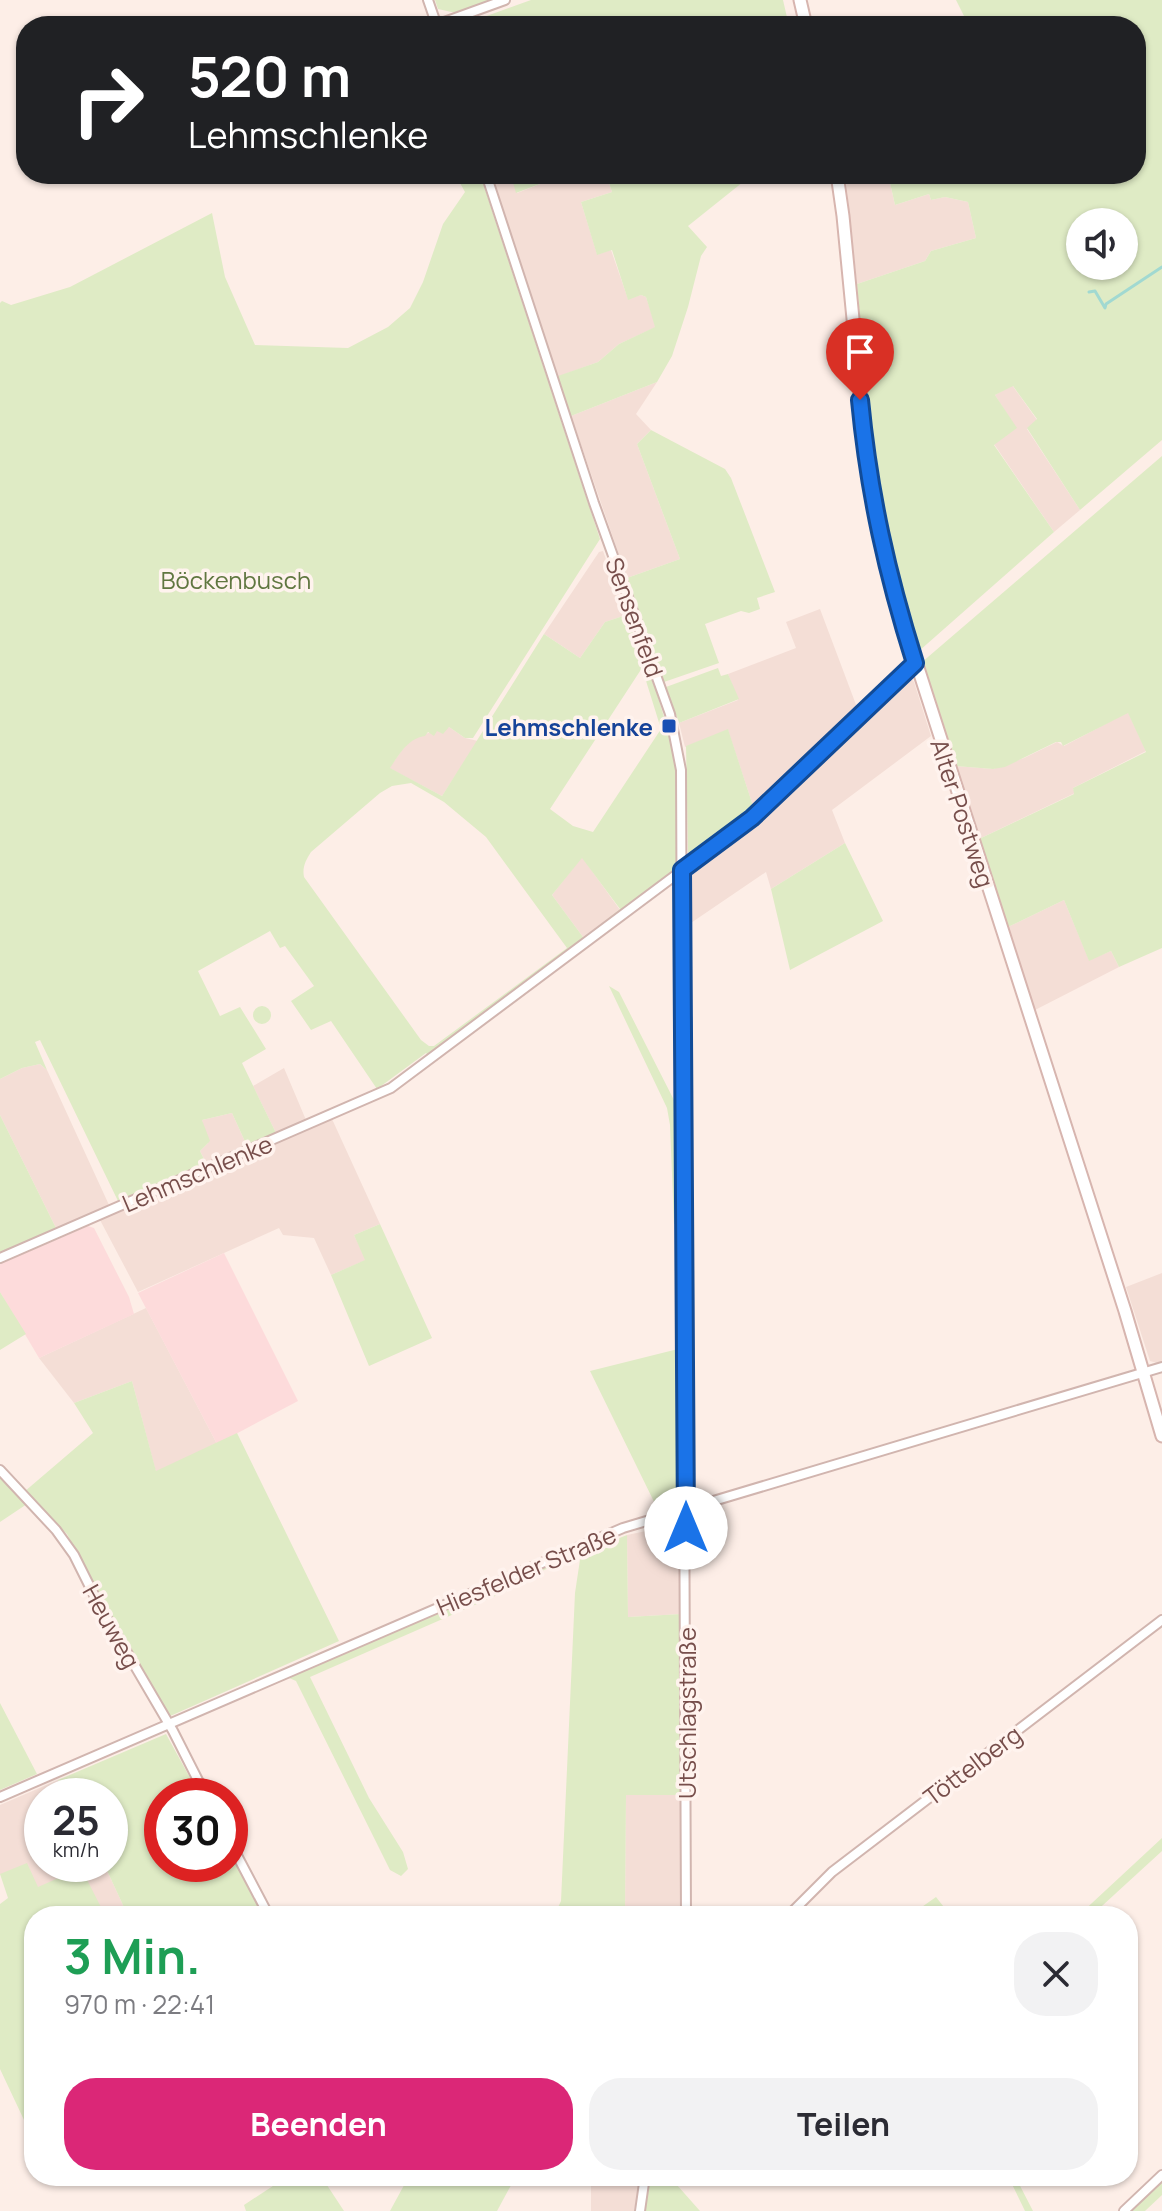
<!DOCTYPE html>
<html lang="de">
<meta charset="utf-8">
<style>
body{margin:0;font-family:Manrope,sans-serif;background:#f2f2f3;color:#2b2b33;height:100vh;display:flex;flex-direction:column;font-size:30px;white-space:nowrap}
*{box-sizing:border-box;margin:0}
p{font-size:26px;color:#7c7c81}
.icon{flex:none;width:44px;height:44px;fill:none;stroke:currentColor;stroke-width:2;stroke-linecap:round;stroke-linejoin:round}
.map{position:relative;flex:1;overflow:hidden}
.panel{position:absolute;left:24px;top:1906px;width:1114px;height:280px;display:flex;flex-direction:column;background:#fff;border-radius:32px;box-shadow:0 2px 6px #0004}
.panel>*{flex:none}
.guide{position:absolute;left:16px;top:16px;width:1130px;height:168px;border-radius:32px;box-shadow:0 2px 6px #0004;background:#202124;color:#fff;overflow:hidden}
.tools{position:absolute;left:1066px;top:208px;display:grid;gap:16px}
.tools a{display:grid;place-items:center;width:72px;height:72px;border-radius:50%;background:#fff;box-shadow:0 2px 6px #0004;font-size:40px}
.speed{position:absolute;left:24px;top:1778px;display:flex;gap:16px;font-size:40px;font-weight:700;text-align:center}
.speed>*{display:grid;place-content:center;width:104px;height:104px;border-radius:50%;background:#fff;box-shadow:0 2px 6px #0004;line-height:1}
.speed small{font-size:20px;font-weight:400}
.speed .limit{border:12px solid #d22;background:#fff;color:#111}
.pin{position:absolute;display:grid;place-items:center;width:68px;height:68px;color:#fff;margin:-82px -34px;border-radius:50% 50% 50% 0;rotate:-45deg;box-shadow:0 0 8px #0007}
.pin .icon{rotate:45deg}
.me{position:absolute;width:88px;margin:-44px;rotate:0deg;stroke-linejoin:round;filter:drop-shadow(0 0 6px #0008)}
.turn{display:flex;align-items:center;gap:28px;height:168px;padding:0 40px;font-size:36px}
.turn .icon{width:104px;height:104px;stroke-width:2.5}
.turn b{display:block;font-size:56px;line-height:68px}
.round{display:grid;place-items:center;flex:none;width:84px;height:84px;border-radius:32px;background:#f2f2f3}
.head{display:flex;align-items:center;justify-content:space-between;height:136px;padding:0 40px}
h1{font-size:48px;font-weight:700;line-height:60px;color:#1e9e55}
.primary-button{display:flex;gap:16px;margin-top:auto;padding:16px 40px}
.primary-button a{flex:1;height:92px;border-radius:32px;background:#db2777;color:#fff;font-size:32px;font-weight:700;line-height:92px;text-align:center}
.primary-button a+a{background:#f2f2f3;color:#2b2b33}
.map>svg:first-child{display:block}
.residential{fill:#f4ded6}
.commercial{fill:#fddbdb}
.green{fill:#dfebc5;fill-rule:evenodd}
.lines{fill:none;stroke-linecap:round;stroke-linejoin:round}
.stream{stroke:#a1d9d1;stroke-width:3}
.street-casing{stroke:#d1b5af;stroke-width:12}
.secondary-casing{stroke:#d7b5af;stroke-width:15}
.street{stroke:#fff;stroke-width:8}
.secondary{stroke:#fff;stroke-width:11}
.route-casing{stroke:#114b97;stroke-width:20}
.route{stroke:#1a73e8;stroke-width:14}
.transit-dot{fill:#1a4fb4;stroke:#fff3ee;stroke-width:3}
.labels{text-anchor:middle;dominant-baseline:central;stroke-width:7;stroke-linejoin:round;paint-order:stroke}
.park-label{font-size:24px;fill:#607740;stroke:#fff3ee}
.street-label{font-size:24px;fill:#774e4b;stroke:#fff3ee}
.transit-label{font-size:24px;font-weight:bold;fill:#164399;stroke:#fff3ee;text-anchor:end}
</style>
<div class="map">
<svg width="1162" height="2211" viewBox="0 0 1162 2211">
<rect width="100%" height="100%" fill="#fdeee7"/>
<path class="residential" d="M566 174H606L612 192 581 202 597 254 611 250 628 299 641 295 646 297 656 327 619 344 598 362 557 377 493 185 512 179 517 193Z
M888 174 895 205 929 194 931 200 945 197 968 202 976 238 931 251 925 261 857 284 846 181Z
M657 382 636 414 651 430 637 444 680 559 627 578 571 416Z
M1012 385 1037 420 1027 429 1080 510 1054 532 994 444 1016 428 995 395Z
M603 551 626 615 605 622 580 658 544 634 599 552Z
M820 609 858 710 754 809 728 730 685 747 679 723 738 700 728 674 796 648 786 622Z
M910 677 914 682 931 736 832 810 845 843 771 889 766 872 685 927V872L753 822 905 679Z
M1128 712 1146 751 1073 788 1075 793 979 839 955 766 993 769 1024 758 1057 742 1064 746Z
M449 727 465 738 478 741 442 796 389 768 411 738Z
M582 857 620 910 583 937 552 895Z
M1064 900 1089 960 1111 951 1119 967 1035 1010 1008 927Z
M40 1064 47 1070 109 1205 56 1228 0 1115V1079L22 1068Z
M284 1068 306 1120 276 1133 253 1086Z
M232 1113 247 1146 206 1163 200 1151 208 1143 202 1120Z
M332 1119 380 1224 354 1235 366 1260 331 1275 314 1238 283 1235 279 1228 138 1292 100 1220Z
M1162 1273V1362L1157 1363 1150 1361 1126 1287Z
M146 1308 217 1444 156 1472 132 1381 74 1403 39 1358Z
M675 1525 679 1527 681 1614 628 1617 627 1535Z
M58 1780 66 1796H42V1864H104L128 1916H98L104 1913 0 1874V1805Z
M626 1795H680L681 1916H625Z
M591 2176 635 2177 639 2186 634 2211H591Z"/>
<path class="commercial" d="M88 1226 94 1228 129 1297 134 1314 39 1358 0 1292V1264Z
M224 1253 298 1401 217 1444 138 1293Z"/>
<path class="green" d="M435 0H491L456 13 438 9Z
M531 0H783L789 26H459Z
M956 0H1162V440L1080 510 1027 428 1037 419 1013 386 995 395 1017 428 994 445 1054 532 919 651C912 629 905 608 899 587 873 488 866 385 857 284L925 261 931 251 976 238 968 202 945 197 931 200 929 194 895 205 888 174H1136V26H969ZM1080 222H1124V266H1080Z
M455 174H480L600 539 473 738H465L449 727 443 734 437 731 434 736 428 732 425 736C408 738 399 755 390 768L442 796 544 634 580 658 605 622 626 615 656 691 675 752 678 790 677 868 600 930 595 929 620 909 582 858 552 895 583 937 572 949 429 1056 426 1053 377 1089 331 1021 311 1030 291 1001 314 986 285 946 280 948 270 931 198 971 220 1016 240 1007 266 1049 242 1063 276 1133 247 1146 232 1113 202 1120 210 1141 200 1151 206 1163 118 1201 40 1040 35 1042 47 1070 40 1064 22 1068 0 1079V303L2 301 11 305 70 287 212 213 225 277 255 345 348 348 388 327 410 308 423 282 443 224 465 192ZM642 668 661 729 593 832 573 826 550 809ZM411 783 444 802 486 837 567 948 434 1046H429L421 1040 304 877C302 867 306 860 311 852L380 793 392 786Z
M508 174H566L516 193 512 179 493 185 492 181Z
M606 174H753L688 226 707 247 701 256 688 307 672 356 657 382 571 416 558 376 598 362 619 344 655 327 646 297 641 295 628 300 612 250 597 255 581 202 612 192Z
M651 430 725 469 731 478 775 592 757 598 760 609 749 613 741 611 705 624 719 663 664 682 627 578 680 559 637 444Z
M1162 456V948L1119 967 1111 951 1089 961 1064 900 1008 927 979 839 1074 794 1073 788 1146 752 1128 713 1063 746 1061 742H1056L1005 767 993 769 955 766 921 663Z
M718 668 721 676 728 674 739 699 679 723 666 687Z
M728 729 754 809 692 856 688 852 686 746Z
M845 843 883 921 790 970 771 889Z
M609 986 619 992 677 1106 679 1223 674 1224 670 1125 667 1108Z
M253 1015a9 9 0 1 1 18 0a9 9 0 1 1-18 0Z
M0 1115 56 1228 0 1253Z
M380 1224 432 1338 369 1366 331 1275 365 1260 354 1235Z
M0 1292 26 1334 0 1350Z
M682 1348 685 1506 660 1514 590 1371Z
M132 1381 156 1471 237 1433 339 1641 168 1717 139 1672 67 1534 24 1492 93 1433 74 1403Z
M0 1477 27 1504 0 1522Z
M627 1535 628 1617 681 1614 680 1795H626L625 1916H554L561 1901 575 1593 581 1553 518 1582 511 1589 310 1677 369 1798 403 1852 408 1869 401 1876 390 1870 296 1681 287 1677 579 1549 582 1553Z
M0 1703 37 1774 0 1790Z
M166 1734 200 1796H162V1864H230V1853L263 1916H162L160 1911 153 1916H128L104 1864H110V1796H66L58 1780Z
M1162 1838V1851L1091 1916H1078Z
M27 1863 38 1887 81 1868 104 1913 98 1916H34V2136L32 2137 0 2069V1904L8 1898 0 1874Z
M936 1897 951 1916H909Z
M288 2176H321L344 2211H246L244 2205Z
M409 2176H516L497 2211H390Z
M651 2176H669L700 2211H645Z
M1008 2176H1015L1033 2211H1025Z
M1162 2178V2195L1145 2211H1126Z"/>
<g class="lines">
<path class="stream" d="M1089 292 1095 291 1105 308 1106 304 1162 267"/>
<defs>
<path id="street" d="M428 0 437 26
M436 25 505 0
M486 174 594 503 670 714 681 770 686 1916
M0 1258 391 1088 752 818 915 663
M0 1470 56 1530 74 1555 98 1603 173 1731 206 1796
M0 1797 623 1528 1162 1367
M230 1842 269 1916
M788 1916 832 1872 1162 1620
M640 2211 645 2176
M1124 2211 1162 2175"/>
<path id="secondary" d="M800 0 806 26
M837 174 843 216 868 473 892 587 1125 1311 1162 1436"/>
</defs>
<use href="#street" class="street-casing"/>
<use href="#secondary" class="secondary-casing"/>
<use href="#street" class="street"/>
<use href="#secondary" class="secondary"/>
</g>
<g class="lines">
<defs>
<path id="route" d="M686 1528 682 870 752 818 915 663C887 574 869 494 860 400"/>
</defs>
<use href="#route" class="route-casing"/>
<use href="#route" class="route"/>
</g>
<rect class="transit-dot" x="661" y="718" width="16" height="16" rx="4"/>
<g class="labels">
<g class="park-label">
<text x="236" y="579">Böckenbusch</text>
</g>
<g class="street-label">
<text transform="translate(635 617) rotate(70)">Sensenfeld</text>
<text transform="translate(963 813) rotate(72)">Alter Postweg</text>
<text transform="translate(197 1173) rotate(-23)">Lehmschlenke</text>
<text transform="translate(526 1570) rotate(-23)">Hiesfelder Straße</text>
<text transform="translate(112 1626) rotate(61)">Heuweg</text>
<text transform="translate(686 1713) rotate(-90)">Utschlagstraße</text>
<text transform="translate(972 1765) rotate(-37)">Töttelberg</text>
</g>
<g class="transit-label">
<text x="653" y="726">Lehmschlenke</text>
</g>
</g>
</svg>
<div class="tools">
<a><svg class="icon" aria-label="sound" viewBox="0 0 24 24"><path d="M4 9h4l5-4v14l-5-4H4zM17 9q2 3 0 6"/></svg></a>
</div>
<div class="speed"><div>25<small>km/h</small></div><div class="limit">30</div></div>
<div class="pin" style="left:860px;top:400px;background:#d93025"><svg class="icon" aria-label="arrive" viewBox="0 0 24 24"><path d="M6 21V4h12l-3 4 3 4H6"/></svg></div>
<svg class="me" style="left:686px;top:1528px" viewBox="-20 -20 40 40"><circle r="19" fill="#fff"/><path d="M0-13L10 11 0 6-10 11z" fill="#1a73e8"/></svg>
<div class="guide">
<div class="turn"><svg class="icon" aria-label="right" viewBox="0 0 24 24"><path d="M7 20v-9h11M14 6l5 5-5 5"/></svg><div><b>520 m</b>Lehmschlenke</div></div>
</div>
<section class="panel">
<div class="head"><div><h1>3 Min.</h1><p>970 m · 22:41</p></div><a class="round"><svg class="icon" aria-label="close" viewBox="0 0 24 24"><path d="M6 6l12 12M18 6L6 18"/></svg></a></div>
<div class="primary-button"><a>Beenden</a><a>Teilen</a></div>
</section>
</div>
